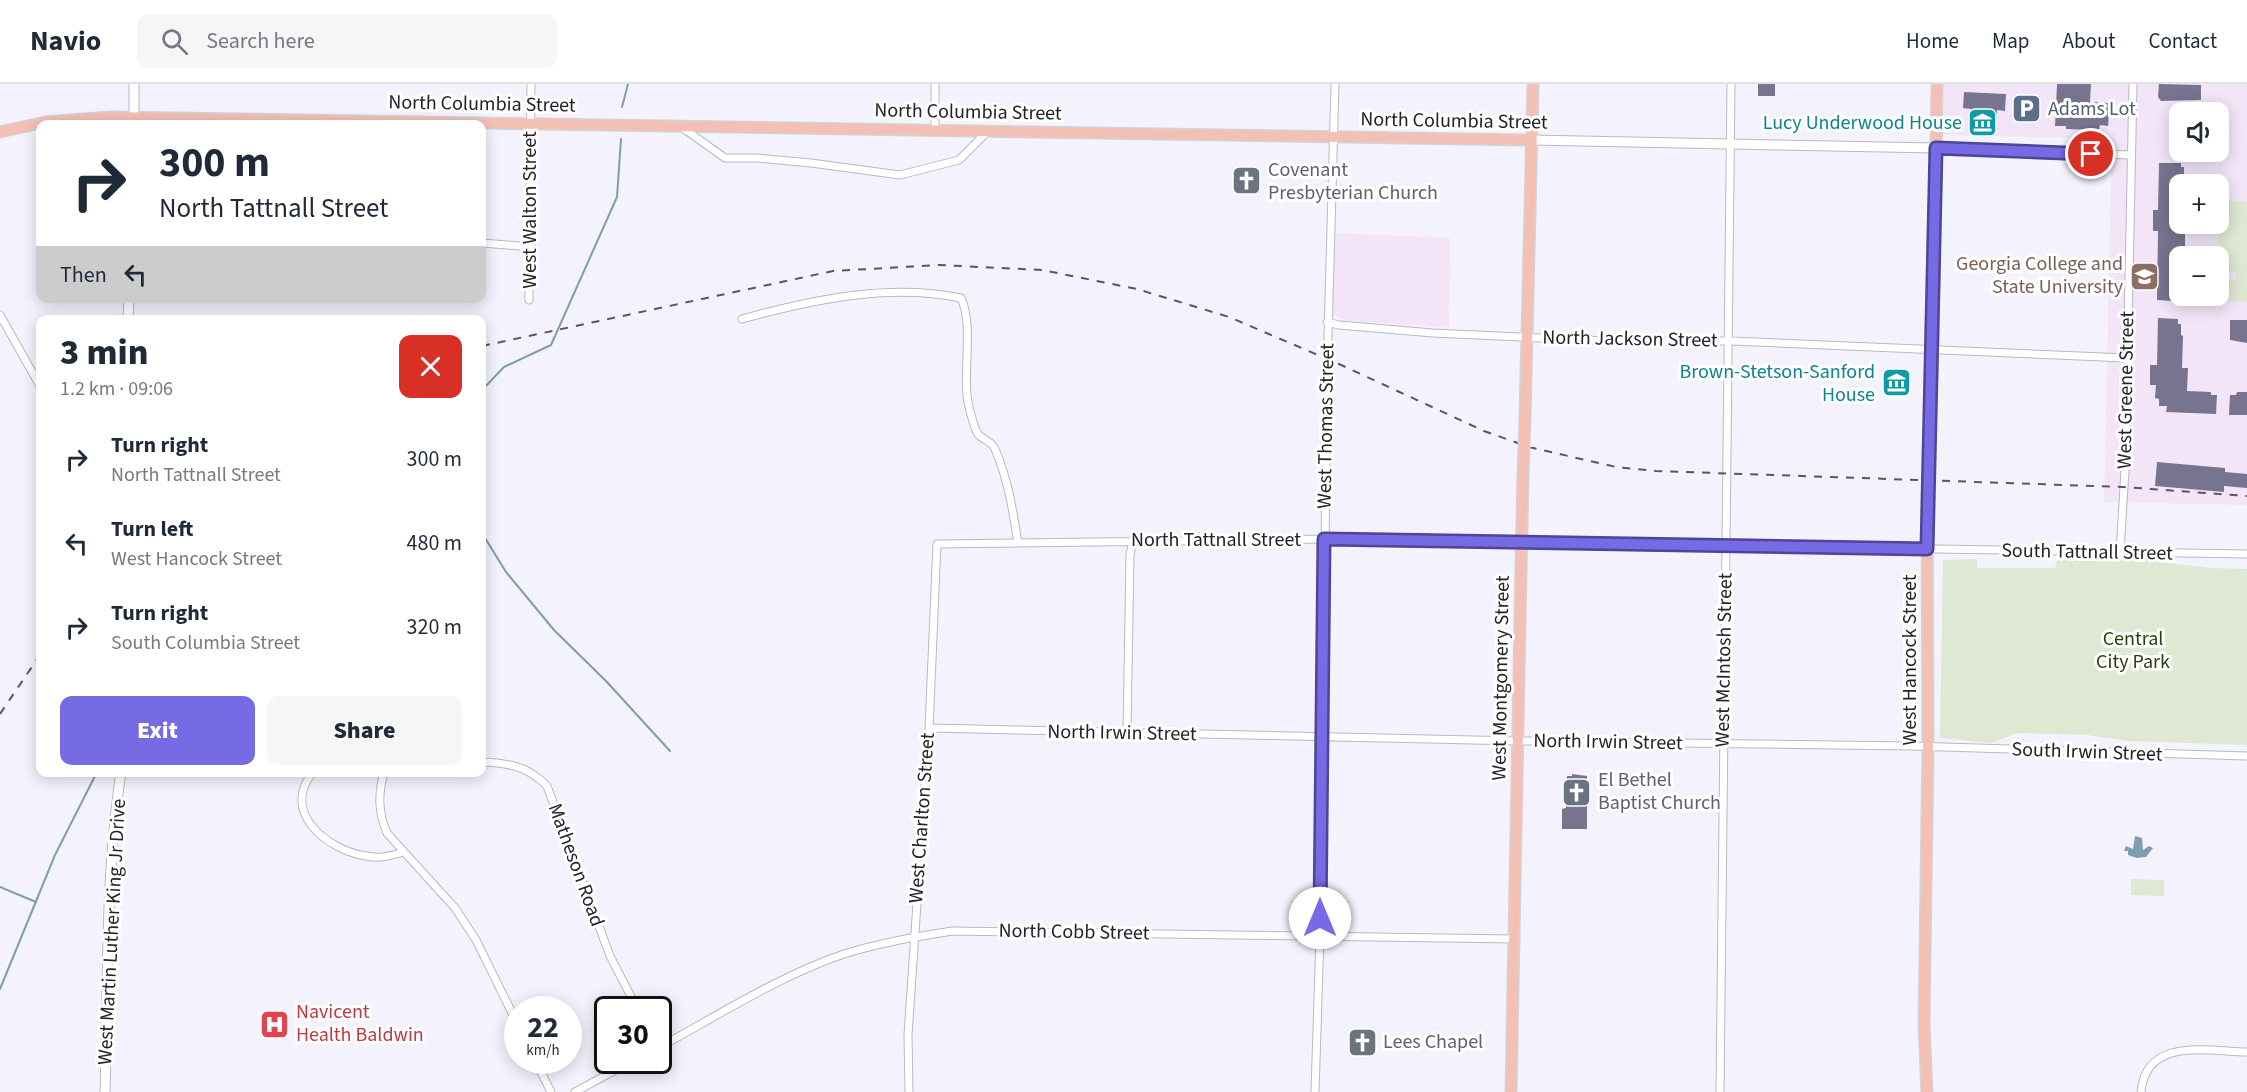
<!DOCTYPE html>
<meta charset="utf-8">
<style>
body{margin:0;font-family:"Source Sans 3",sans-serif;background:#f6f6f7;color:#1f2937;height:100vh;display:flex;flex-direction:column;font-size:22px;white-space:nowrap}
*{box-sizing:border-box;margin:0}
p{font-size:20px;color:#747a83}
.icon{flex:none;width:33px;height:33px;fill:none;stroke:currentColor;stroke-width:2;stroke-linecap:round;stroke-linejoin:round}
.map{position:relative;flex:1;overflow:hidden}
.drawer{position:absolute;left:36px;top:231px;width:450px;height:462px;display:flex;flex-direction:column;background:#fff;border-radius:12px;box-shadow:0 3px 15px #0003}
.drawer>*{flex:none}
.hud{position:absolute;left:36px;top:36px;width:450px;height:183px;border-radius:12px;box-shadow:0 3px 15px #0003;background:#fff;color:#1f2937;overflow:hidden}
.controls{position:absolute;left:2169px;top:18px;display:grid;gap:12px}
.controls a{display:grid;place-items:center;width:60px;height:60px;border-radius:12px;background:#fff;box-shadow:0 3px 15px #0003;font-size:30px}
.speed{position:absolute;left:504px;top:912px;display:flex;gap:12px;font-size:30px;font-weight:700;text-align:center}
.speed>*{display:grid;place-content:center;width:78px;height:78px;border-radius:50%;background:#fff;box-shadow:0 3px 15px #0003;line-height:1}
.speed small{font-size:15px;font-weight:400}
.speed .limit{border:3px solid #111;border-radius:9px;background:#fff;color:#111}
.pin{position:absolute;display:grid;place-items:center;width:51px;height:51px;color:#fff;margin:-26px;border:3px solid #fff;border-radius:50%;box-shadow:0 2px 6px #0007}
.me{position:absolute;width:66px;margin:-33px;rotate:0deg;stroke-linejoin:round;filter:drop-shadow(0 0 4px #0008)}
.turn{display:flex;align-items:center;gap:21px;height:126px;padding:0 24px;font-size:27px}
.turn .icon{width:78px;height:78px;stroke-width:2.5}
.turn b{display:block;font-size:42px;line-height:51px}
.then{display:flex;align-items:center;height:57px;padding:0 24px;background:#0003;gap:12px;font-size:22px}
.round{display:grid;place-items:center;flex:none;width:63px;height:63px;border-radius:12px;background:#f6f6f7}
.head{display:flex;align-items:center;justify-content:space-between;height:102px;padding:0 24px}
h1{font-size:36px;font-weight:800;line-height:45px}
.button{display:flex;gap:12px;margin-top:auto;padding:12px 24px}
.button a{flex:1;height:69px;border-radius:12px;background:#776ae5;color:#fff;font-size:24px;font-weight:800;line-height:69px;text-align:center}
.button a+a{background:#f6f6f7;color:#1f2937}
ul{padding:0;list-style:none}
li{display:flex;align-items:center;gap:18px;height:84px;padding:0 24px}
li div{flex:1}
li b{display:block;font-size:22px}
li em{font-style:normal}
header{display:flex;align-items:center;gap:36px;box-sizing:border-box;height:84px;padding:0 30px;background:#fff;border-bottom:2px solid #e0e1e3}
header strong{font-size:28px}
nav{display:flex;gap:33px;margin-inline-start:auto;font-size:21px}
.search{width:420px;height:54px;background:#f6f6f7;display:flex;align-items:center;gap:15px;box-sizing:border-box;padding:0 21px;border-radius:12px;color:#747a83;font-size:22px}
.map>svg:first-child{display:block}
.commercial{fill:#f4e4f7}
.education{fill:#f3e5f8;fill-rule:evenodd}
.green{fill:#dfe8d3}
.water{fill:#7e9dae}
.lines{fill:none;stroke-linecap:round;stroke-linejoin:round}
.stream{stroke:#7e9dae;stroke-width:2}
.building{fill:#787490}
.street-casing{stroke:#b9b7c7;stroke-width:9}
.secondary-casing{stroke:#b9b7c7;stroke-width:11}
.primary-casing{stroke:#d3d3d4;stroke-width:13}
.street{stroke:#fff;stroke-width:7}
.secondary{stroke:#fff;stroke-width:9}
.primary{stroke:#f4c0b5;stroke-width:10}
.rail{stroke:#58575e;stroke-width:2;stroke-dasharray:8 8;stroke-linecap:butt}
.street-bridge-casing{stroke:#b9b7c7;stroke-width:9;stroke-linecap:butt}
.primary-bridge-casing{stroke:#d3d3d4;stroke-width:13;stroke-linecap:butt}
.street-bridge{stroke:#fff;stroke-width:7}
.primary-bridge{stroke:#f4c0b5;stroke-width:10}
.route-casing{stroke:#4d4595;stroke-width:15}
.route{stroke:#776ae5;stroke-width:10}
.labels{text-anchor:middle;dominant-baseline:central;stroke-width:6;stroke-linejoin:round;paint-order:stroke}
.street-label{font-size:20px;fill:#232228;stroke:#fff}
.service-label{font-size:20px;fill:#4e5e75;stroke:#fff;text-anchor:start}
.culture-label{font-size:20px;fill:#0d838f;stroke:#fff;text-anchor:end}
.worship-label{font-size:20px;fill:#5b616d;stroke:#fff;text-anchor:start}
.education-label{font-size:20px;fill:#785e54;stroke:#fff;text-anchor:end}
.park-label{font-size:20px;fill:#2c3d0d;stroke:#fff}
.health-label{font-size:20px;fill:#be3a42;stroke:#fff;text-anchor:start}
</style>
<header>
<strong>Navio</strong>
<div class="search"><svg class="icon" aria-label="search" viewBox="0 0 24 24"><circle cx="10" cy="10" r="6"/><path d="M15 15l6 6"/></svg>Search here</div>
<nav><a>Home</a><a>Map</a><a>About</a><a>Contact</a></nav>
</header>
<div class="map">
<svg width="2247" height="1008" viewBox="0 0 2247 1008">
<rect width="100%" height="100%" fill="#f4f3fd"/>
<path class="commercial" d="M1335 149 1450 154 1449 243 1347 237 1332 230Z"/>
<path class="education" d="M1938 0H2247V421L2104 418 2112 55 1937 51ZM2180 28H2218V68H2180ZM2180 100H2218V140H2180ZM2180 172H2218V212H2180Z"/>
<path class="green" d="M2222 117 2247 118V218L2227 217V196L2235 195 2236 188H2220V175L2216 172 2219 120Z
M2058 474 2136 475 2210 484 2247 485V661L2129 657 2087 651 2017 649 1991 659 1940 654 1943 476 1977 475V484H2055Z
M2131 795 2164 796V812L2131 811Z"/>
<path class="water" d="M2135 752 2142 754 2143 766 2149 762 2153 764 2146 773 2137 774 2128 771V767H2124L2126 762 2133 765Z"/>
<g class="lines">
<path class="stream" d="M622 23 628 0
M482 306 504 283 551 261 617 113 621 55
M482 449 506 488 554 546 606 597 670 667
M0 803 36 818
M0 905 55 771 97 688"/>
</g>
<path class="building" d="M1758 0H1775V12H1758Z
M2057 0H2091L2090 18 2110 19 2108 42 2100 41 2099 46 2066 45V42H2055Z
M2159 0 2201 1V16L2161 17 2158 13Z
M1964 8 2006 10 2005 27 1997 26 1996 47 1969 46 1971 25 1963 24Z
M2159 79H2181V83H2184V100H2180V140H2185V172H2180V189L2178 192H2174L2173 217 2157 216 2158 147H2153V126H2158Z
M2158 234 2178 235V240H2181V251L2183 252 2182 284H2188L2187 307 2211 308V311H2217L2216 330 2166 328 2167 322H2159V315L2155 314 2156 301H2150V281H2157Z
M2230 236H2247V259L2230 256Z
M1890 288 1904 289 1903 310 1888 309Z
M2237 308H2247V331H2229L2230 311H2236Z
M2157 378 2225 384V388L2247 390V404L2224 402V408L2155 402Z
M1572 690 1587 692V745H1562V725L1566 724 1567 692H1572Z"/>
<g class="lines">
<defs>
<path id="street" d="M935 0V46
M680 42 725 74H756L811 79 900 91 959 76 988 47
M1936 64 2131 71
M482 159 532 163
M529 216 531 0
M0 231 40 302
M742 235C811 216 889 199 961 214 973 239 964 281 967 310 967 318 974 344 978 350 983 356 992 357 995 365 1008 395 1013 427 1018 459
M1327 238 1339 241 1433 249 1607 257H1732L2126 274
M1328 251 1335 0
M2120 469 2125 386 2133 0
M929 644 1518 657 1911 662 2247 672
M1127 649 1130 471 1133 456
M482 678C508 679 528 682 547 702L610 872 638 926
M313 688C280 728 327 766 366 772 379 775 390 772 403 768
M384 688C378 710 378 728 387 749L455 824 476 856 518 941
M658 964C719 931 779 892 844 870 879 859 915 853 952 847L1514 855
M535 976 551 1008
M575 1008 634 976
M909 1008 908 951 929 644 937 460 1324 455 2247 470
M1315 1008 1320 852 1327 307
M1720 1008 1731 0
M2141 1008C2146 953 2207 967 2247 968"/>
<path id="secondary" d="M134 40V0
M1531 56 1936 64
M128 236 129 214
M105 1008C108 902 105 794 121 688"/>
<path id="primary" d="M0 48 46 38 111 33 1531 56
M1525 334 1533 0
M1522 439 1523 393
M1511 1008 1521 486
M1927 1008 1924 941 1928 662 1927 430 1933 265 1937 0"/>
</defs>
<use href="#street" class="street-casing"/>
<use href="#secondary" class="secondary-casing"/>
<use href="#primary" class="primary-casing"/>
<use href="#street" class="street"/>
<use href="#secondary" class="secondary"/>
<use href="#primary" class="primary"/>
<path class="rail" d="M482 262 833 187 939 181 1042 186 1137 205 1229 233 1339 280 1484 347 1529 363 1616 383 1656 387 2123 403 2247 412
M0 630 40 571"/>
<defs>
<path id="street-bridge" d="M1327 307 1328 251"/>
<path id="primary-bridge" d="M1523 393 1525 334
M1521 486 1522 439"/>
</defs>
<use href="#street-bridge" class="street-bridge-casing"/>
<use href="#primary-bridge" class="primary-bridge-casing"/>
<use href="#street-bridge" class="street-bridge"/>
<use href="#primary-bridge" class="primary-bridge"/>
</g>
<g class="lines">
<defs>
<path id="route" d="M1320 834 1324 455 1927 465 1936 64 2091 70"/>
</defs>
<use href="#route" class="route-casing"/>
<use href="#route" class="route"/>
</g>
<defs>
<symbol id="parking-square" viewBox="-11 -11 22 22"><rect x="-9" y="-9" width="18" height="18" rx="4" fill="#5c6f8a" stroke="#fff"/><path d="M-3.5-5.5H1a3.5 3.5 0 0 1 0 7H-1V5.5H-3.5ZM-1-3.4V-.6H.8a1.4 1.4 0 0 0 0-2.8Z" fill="#fff"/></symbol>
<symbol id="museum-square" viewBox="-11 -11 22 22"><rect x="-9" y="-9" width="18" height="18" rx="4" fill="#0f9aa8" stroke="#fff"/><path d="M0-6L6-3V-2H-6V-3ZM-5-1h2V3h-2ZM-1-1h2V3h-2ZM3-1h2V3H3ZM-6 4H6V6H-6Z" fill="#fff"/></symbol>
<symbol id="church-square" viewBox="-11 -11 22 22"><rect x="-9" y="-9" width="18" height="18" rx="4" fill="#6b7280" stroke="#fff"/><path d="M-1.2-6h2.4v3.5h3.3v2.4h-3.3V6h-2.4V-.1h-3.3v-2.4h3.3Z" fill="#fff"/></symbol>
<symbol id="university-square" viewBox="-11 -11 22 22"><rect x="-9" y="-9" width="18" height="18" rx="4" fill="#8d6e63" stroke="#fff"/><path d="M0-5L7-2L0 1L-7-2ZM-4 1L0 2.5L4 1V4Q0 6-4 4Z" fill="#fff"/></symbol>
<symbol id="hospital-square" viewBox="-11 -11 22 22"><rect x="-9" y="-9" width="18" height="18" rx="4" fill="#e0444e" stroke="#fff"/><path d="M-5-5h3v3.5h4V-5h3V5h-3V1.5h-4V5h-3Z" fill="#fff"/></symbol>
</defs>
<g fill-rule="evenodd">
<use href="#parking-square" x="2010" y="8" width="33" height="33"/>
<use href="#museum-square" x="1966" y="22" width="33" height="33"/>
<use href="#church-square" x="1230" y="80" width="33" height="33"/>
<use href="#university-square" x="2128" y="176" width="33" height="33"/>
<use href="#museum-square" x="1880" y="282" width="33" height="33"/>
<use href="#church-square" x="1560" y="692" width="33" height="33"/>
<use href="#hospital-square" x="258" y="924" width="33" height="33"/>
<use href="#church-square" x="1346" y="942" width="33" height="33"/>
</g>
<g class="labels">
<g class="street-label">
<text transform="translate(482 20) rotate(1)">North Columbia Street</text>
<text transform="translate(968 28) rotate(1)">North Columbia Street</text>
<text transform="translate(1454 37) rotate(1)">North Columbia Street</text>
<text transform="translate(530 126) rotate(-90)">West Walton Street</text>
<text transform="translate(1630 255) rotate(1)">North Jackson Street</text>
<text transform="translate(2126 306) rotate(-89)">West Greene Street</text>
<text transform="translate(1326 342) rotate(-89)">West Thomas Street</text>
<text x="1216" y="456">North Tattnall Street</text>
<text transform="translate(2087 468) rotate(1)">South Tattnall Street</text>
<text transform="translate(1724 576) rotate(-89)">West McIntosh Street</text>
<text transform="translate(1910 576) rotate(-90)">West Hancock Street</text>
<text transform="translate(1501 594) rotate(-89)">West Montgomery Street</text>
<text transform="translate(1122 649) rotate(1)">North Irwin Street</text>
<text transform="translate(1608 658) rotate(1)">North Irwin Street</text>
<text transform="translate(2087 668) rotate(2)">South Irwin Street</text>
<text transform="translate(922 734) rotate(-86)">West Charlton Street</text>
<text transform="translate(576 781) rotate(70)">Matheson Road</text>
<text transform="translate(112 848) rotate(-87)">West Martin Luther King Jr Drive</text>
<text transform="translate(1074 848) rotate(1)">North Cobb Street</text>
</g>
<g class="service-label">
<text x="2048" y="25">Adams Lot</text>
</g>
<g class="culture-label">
<text x="1962" y="39">Lucy Underwood House</text>
<text x="1875" y="288">Brown-Stetson-Sanford<tspan x="1875" dy="23">House</tspan></text>
</g>
<g class="worship-label">
<text x="1268" y="86">Covenant<tspan x="1268" dy="23">Presbyterian Church</tspan></text>
<text x="1598" y="696">El Bethel<tspan x="1598" dy="23">Baptist Church</tspan></text>
<text x="1383" y="958">Lees Chapel</text>
</g>
<g class="education-label">
<text x="2123" y="180">Georgia College and<tspan x="2123" dy="23">State University</tspan></text>
</g>
<g class="park-label">
<text x="2133" y="555">Central<tspan x="2133" dy="23">City Park</tspan></text>
</g>
<g class="health-label">
<text x="296" y="928">Navicent<tspan x="296" dy="23">Health Baldwin</tspan></text>
</g>
</g>
</svg>
<div class="controls">
<a><svg class="icon" aria-label="sound" viewBox="0 0 24 24"><path d="M4 9h4l5-4v14l-5-4H4zM17 9q2 3 0 6"/></svg></a>
<a>+</a>
<a>−</a>
</div>
<div class="speed"><div>22<small>km/h</small></div><div class="limit">30</div></div>
<div class="pin" style="left:2091px;top:70px;background:#d93025"><svg class="icon" aria-label="arrive" viewBox="0 0 24 24"><path d="M6 21V4h12l-3 4 3 4H6"/></svg></div>
<svg class="me" style="left:1320px;top:834px" viewBox="-20 -20 40 40"><circle r="19" fill="#fff"/><path d="M0-13L10 11 0 6-10 11z" fill="#776ae5"/></svg>
<div class="hud">
<div class="turn"><svg class="icon" aria-label="right" viewBox="0 0 24 24"><path d="M7 20v-9h11M14 6l5 5-5 5"/></svg><div><b>300 m</b>North Tattnall Street</div></div>
<div class="then">Then<svg class="icon" aria-label="left" viewBox="0 0 24 24"><path d="M17 20v-9H6M10 6l-5 5 5 5"/></svg></div>
</div>
<section class="drawer">
<div class="head"><div><h1>3 min</h1><p>1.2 km · 09:06</p></div><a class="round" style="background:#d93025;color:#fff"><svg class="icon" aria-label="close" viewBox="0 0 24 24"><path d="M6 6l12 12M18 6L6 18"/></svg></a></div>
<ul>
<li><svg class="icon" aria-label="right" viewBox="0 0 24 24"><path d="M7 20v-9h11M14 6l5 5-5 5"/></svg><div><b>Turn right</b><p>North Tattnall Street</p></div><em>300 m</em></li>
<li><svg class="icon" aria-label="left" viewBox="0 0 24 24"><path d="M17 20v-9H6M10 6l-5 5 5 5"/></svg><div><b>Turn left</b><p>West Hancock Street</p></div><em>480 m</em></li>
<li><svg class="icon" aria-label="right" viewBox="0 0 24 24"><path d="M7 20v-9h11M14 6l5 5-5 5"/></svg><div><b>Turn right</b><p>South Columbia Street</p></div><em>320 m</em></li>
</ul>
<div class="button"><a>Exit</a><a>Share</a></div>
</section>
</div>
